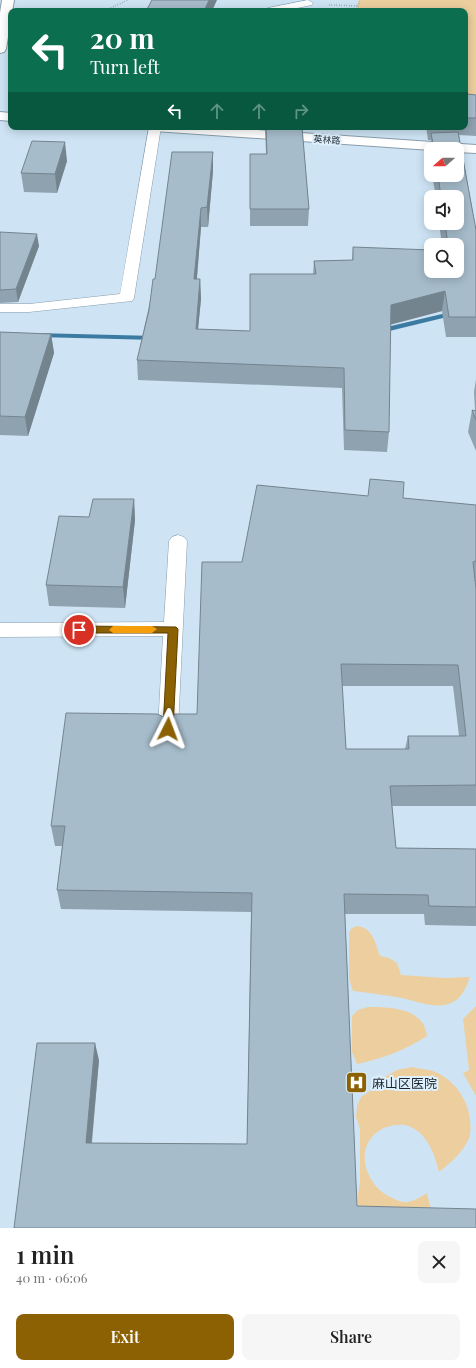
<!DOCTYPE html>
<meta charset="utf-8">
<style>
body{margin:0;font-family:"Playfair Display","Noto Sans SC",serif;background:#f6f6f6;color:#222;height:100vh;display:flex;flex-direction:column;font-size:15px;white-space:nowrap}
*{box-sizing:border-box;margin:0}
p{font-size:13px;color:#767676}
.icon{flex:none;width:22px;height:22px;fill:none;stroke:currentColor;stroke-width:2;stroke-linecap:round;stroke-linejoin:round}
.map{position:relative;height:1228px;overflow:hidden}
.side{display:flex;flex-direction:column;background:#fff;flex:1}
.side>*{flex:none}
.guide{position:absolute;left:8px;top:8px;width:460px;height:122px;border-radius:8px;box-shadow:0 2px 10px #0003;background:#0b6e4f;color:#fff;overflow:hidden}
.needle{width:26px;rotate:249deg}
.controls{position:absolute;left:424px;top:142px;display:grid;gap:8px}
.controls a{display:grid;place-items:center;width:40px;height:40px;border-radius:8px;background:#fff;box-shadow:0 2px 10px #0003;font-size:20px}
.pin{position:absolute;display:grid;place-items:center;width:34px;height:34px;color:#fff;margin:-17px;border:2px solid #fff;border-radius:50%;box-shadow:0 1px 4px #0007}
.me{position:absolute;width:44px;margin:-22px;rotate:3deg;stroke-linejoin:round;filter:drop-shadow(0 0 3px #0008)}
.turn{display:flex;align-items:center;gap:14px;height:84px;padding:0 16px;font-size:18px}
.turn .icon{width:52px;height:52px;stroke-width:2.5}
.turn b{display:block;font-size:28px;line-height:34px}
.lanes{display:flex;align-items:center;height:38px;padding:0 16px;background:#0003;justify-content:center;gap:20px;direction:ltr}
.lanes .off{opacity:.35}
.round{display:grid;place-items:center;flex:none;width:42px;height:42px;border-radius:8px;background:#f6f6f6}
.summary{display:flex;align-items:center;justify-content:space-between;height:68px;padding:0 16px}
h1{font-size:24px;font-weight:600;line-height:30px}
.cta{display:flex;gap:8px;margin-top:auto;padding:8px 16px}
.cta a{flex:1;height:46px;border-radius:8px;background:#8c6104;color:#fff;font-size:16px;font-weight:600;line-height:46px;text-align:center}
.cta a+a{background:#f6f6f6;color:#222}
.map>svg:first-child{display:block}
.green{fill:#edcf9f}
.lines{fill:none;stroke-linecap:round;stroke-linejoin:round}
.stream{fill:#3c7ba1;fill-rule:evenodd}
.service-casing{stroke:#889dac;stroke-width:1}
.minor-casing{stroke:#889dac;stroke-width:2}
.secondary-casing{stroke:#889dac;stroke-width:2}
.path{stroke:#72818b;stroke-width:1.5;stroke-dasharray:0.5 2;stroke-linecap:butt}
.service{fill:#fff;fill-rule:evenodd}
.minor{fill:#fff;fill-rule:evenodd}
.secondary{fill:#fff;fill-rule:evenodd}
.wall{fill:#8fa2af;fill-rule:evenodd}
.shaded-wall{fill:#74848e}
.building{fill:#a6bccb;stroke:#74848e;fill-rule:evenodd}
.route{fill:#8c6104;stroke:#5b3f03}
.slow{fill:#f59e0b}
.labels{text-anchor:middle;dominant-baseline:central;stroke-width:4;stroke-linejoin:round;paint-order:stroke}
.far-street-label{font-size:9px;fill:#1d262b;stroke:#dff1fe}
.near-poi-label{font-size:13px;fill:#1d262b;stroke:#dff1fe;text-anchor:start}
</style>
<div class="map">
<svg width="476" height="1228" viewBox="0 0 476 1228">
<rect width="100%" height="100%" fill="#cee4f4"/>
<path class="green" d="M359 0H476V102L465 101V11H356Z
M357 926C373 928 375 942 380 956L389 958 397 963 401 975 445 978 469 977C469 983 466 986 464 991 450 1015 423 1003 402 998 386 995 370 993 353 991L349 979V932L352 928Z
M476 1006V1096L463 1073 469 1070 463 1019Z
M368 1007C391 1007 424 1008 427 1036 406 1050 381 1059 357 1064L352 1052V1016L358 1010Z
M412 1067C419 1069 427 1069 433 1071 454 1079 468 1099 470 1120 471 1128 471 1138 466 1144 459 1156 449 1164 439 1172 435 1155 427 1132 408 1126 405 1124 400 1125 396 1125 371 1127 358 1151 368 1173 372 1182 377 1189 385 1194 404 1205 408 1205 427 1193L430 1206 439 1217 362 1212 358 1204V1194L360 1183V1129L356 1117 357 1106 361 1097 373 1089 383 1078 397 1070Z"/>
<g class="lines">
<path class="stream" d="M476 306V310L377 334 373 332 374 330Z
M35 333 156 336 160 338 156 340 38 337 34 335Z"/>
<defs>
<path id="service" d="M308 0 313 3 312 5 283 11H263L268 8Z
M149 127H161L134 298 132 301 29 312H0V304H29L120 294Z
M178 535 184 537 187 541 178 729 175 735 168 737 161 735 158 729 163 636 0 637V623L164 622 169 541 172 537Z"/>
<path id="minor" d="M0 112 11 113V121L0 120Z
M147 127H215L476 145V153L457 152V149L431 150 154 131 149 130Z"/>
<path id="secondary" d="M2 0H14L6 49 4 52 0 53V13Z"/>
</defs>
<use href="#service" class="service-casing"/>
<use href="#minor" class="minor-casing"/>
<use href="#secondary" class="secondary-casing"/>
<path class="path" d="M329 5 358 6
M104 11 128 0
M356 11 360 0"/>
<use href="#service" class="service"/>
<use href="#minor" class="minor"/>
<use href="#secondary" class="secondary"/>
</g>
<path class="wall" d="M465 92 467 94 476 95V136L459 135 476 230V337H446L442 311 390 325 389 432 387 452 344 450 342 388 138 380 137 360 155 279 213 171 208 227H201L197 279H200L201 299 198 329 250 331 313 274 314 261 352 260 353 247 431 271 457 245H442L439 223H457V197H436L432 175H457V149H431V165L429 151 431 140H428L426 127H465Z
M265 127H302L309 209 308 226H250V154H266L265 129Z
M67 161 57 193 24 192 21 173Z
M0 232 39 246 18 302 0 303Z
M0 332 51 334 54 353 28 436 0 435Z
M476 379V451L468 432 472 410 475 411 474 392Z
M368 496 403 498 476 505V582H475L476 589V806H392L396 848 476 849V926L425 925 424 914H345L357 1206 14 1228 99 1060 92 1143 247 1144 251 912 61 909 57 890 62 846H55L51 826 166 718 197 714 242 562ZM342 686H453L459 736H408L405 749H346Z
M134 499 135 520 125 608 49 606 46 585 89 517Z"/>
<path class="shaded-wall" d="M209 0H217L212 11H204Z
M65 142 67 161 57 193 55 174Z
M213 152V171L208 227 207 207Z
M201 208V227L195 299 194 279Z
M37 234 39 246 18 302 16 289Z
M200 279 201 299 196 349V329Z
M445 291 442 311 388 325 391 305Z
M51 334 54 353 28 436 25 417Z
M134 499 135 520 125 608 123 587Z
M95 1043 99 1060 90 1158 86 1143Z"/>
<path class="building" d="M152 0H209L204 11H146Z
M465 92H466L467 94 476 95V118H465Z
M266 127H302L309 209H250V154H267Z
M458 132 476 230V317H449L445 291 391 305 389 432 345 430 344 368 137 360 149 310 153 279H155L172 152H213L207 207 201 208 194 279H200L196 329 250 331V274H316L314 261 353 260V247L431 250V271H457V245H448L445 223H457V197H441L438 175H457V149H434L431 133Z
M32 141 65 142 55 174 21 173Z
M0 232 37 234 16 289 0 290Z
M0 332 51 334 25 417 0 416Z
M472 410 476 411V420Z
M370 479 404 482 403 498 476 505V561L473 562 476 589V785L390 786 396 848 476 849V907L429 906 428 895 344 894 357 1206 476 1209V1228H14L37 1043H95L86 1143 247 1144 252 893 57 890 65 826H51L66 713 157 714 166 718 175 714H197L202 562H242L257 485 368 496ZM341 664 458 665 466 736H408L409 749H346Z
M93 499H134L123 587 46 585 59 516 89 517Z"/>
<path class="route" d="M79 626 176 627 178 629 173 729 171 732H164L163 729 168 633H79L74 630Z"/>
<path class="slow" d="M113 626H152L157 629 152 633H113L109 630Z"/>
<defs>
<symbol id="hospital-square" viewBox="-11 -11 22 22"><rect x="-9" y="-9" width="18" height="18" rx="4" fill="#8c6104" stroke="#dff1fe"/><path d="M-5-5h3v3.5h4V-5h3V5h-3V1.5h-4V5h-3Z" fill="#fff"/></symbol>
</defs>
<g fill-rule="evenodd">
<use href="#hospital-square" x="344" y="1070" width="25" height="25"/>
</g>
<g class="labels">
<g class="far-street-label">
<text transform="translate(327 139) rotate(4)">英林路</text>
</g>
<g class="near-poi-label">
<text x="372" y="1082">麻山区医院</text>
</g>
</g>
</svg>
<div class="controls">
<a><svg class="needle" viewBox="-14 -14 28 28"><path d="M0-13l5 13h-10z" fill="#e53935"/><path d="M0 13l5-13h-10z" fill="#767676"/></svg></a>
<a><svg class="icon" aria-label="sound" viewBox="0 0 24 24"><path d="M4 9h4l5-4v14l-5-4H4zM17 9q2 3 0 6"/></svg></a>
<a><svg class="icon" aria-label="search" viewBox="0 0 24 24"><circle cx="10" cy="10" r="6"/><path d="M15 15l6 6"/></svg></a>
</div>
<div class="pin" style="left:79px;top:630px;background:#d93025"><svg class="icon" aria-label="arrive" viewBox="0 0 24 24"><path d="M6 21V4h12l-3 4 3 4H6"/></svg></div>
<svg class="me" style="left:168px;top:729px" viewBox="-20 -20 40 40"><path d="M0-17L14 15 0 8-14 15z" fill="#8c6104" stroke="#fff" stroke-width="4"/></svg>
<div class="guide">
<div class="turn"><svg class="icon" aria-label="left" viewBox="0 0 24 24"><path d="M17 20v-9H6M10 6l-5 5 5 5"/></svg><div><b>20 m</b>Turn left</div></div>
<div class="lanes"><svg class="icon" aria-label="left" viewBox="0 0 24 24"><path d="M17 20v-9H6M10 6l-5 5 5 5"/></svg><svg class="icon off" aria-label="ahead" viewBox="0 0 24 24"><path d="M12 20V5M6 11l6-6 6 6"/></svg><svg class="icon off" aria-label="ahead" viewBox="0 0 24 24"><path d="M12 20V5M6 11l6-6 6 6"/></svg><svg class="icon off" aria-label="right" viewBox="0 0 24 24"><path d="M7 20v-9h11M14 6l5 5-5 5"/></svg></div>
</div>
</div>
<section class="side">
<div class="summary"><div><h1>1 min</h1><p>40 m · 06:06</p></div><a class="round"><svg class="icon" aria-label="close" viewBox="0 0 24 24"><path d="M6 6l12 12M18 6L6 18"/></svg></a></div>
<div class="cta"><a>Exit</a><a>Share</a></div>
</section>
